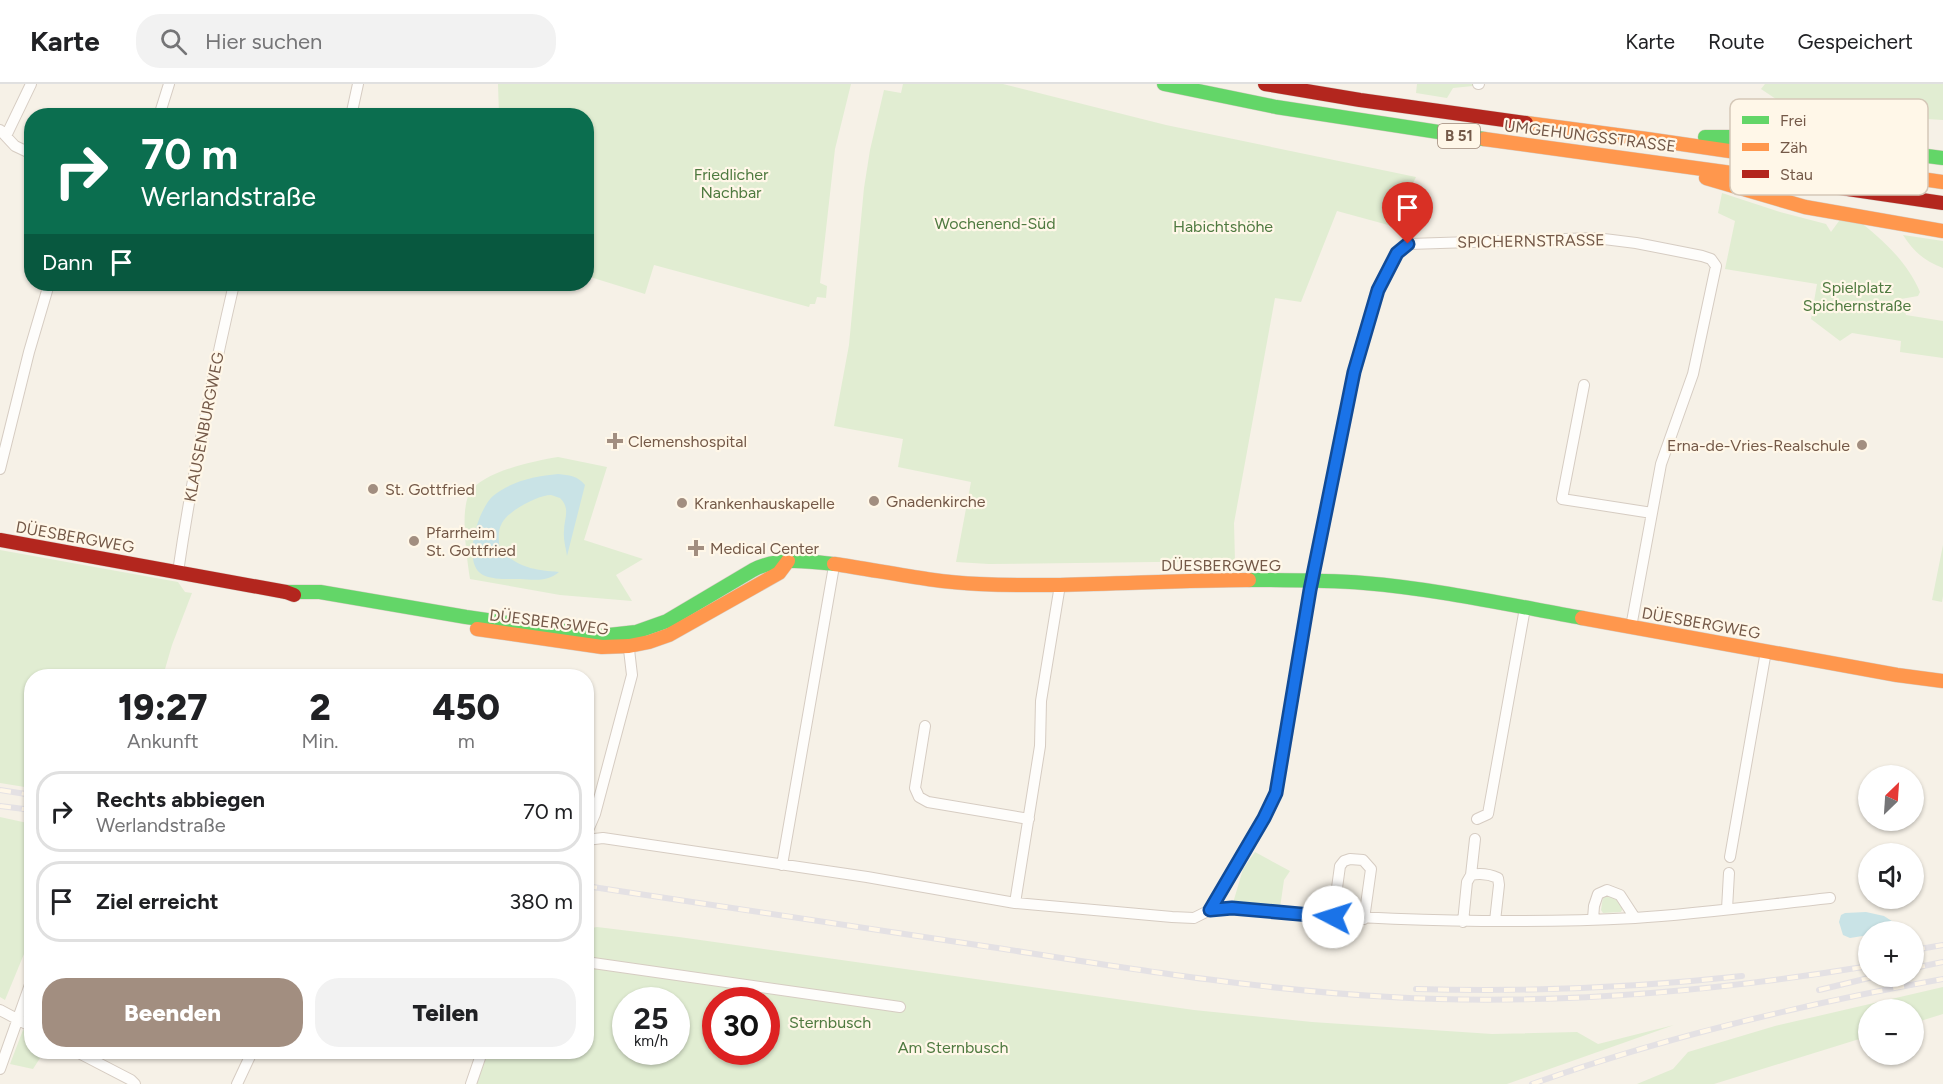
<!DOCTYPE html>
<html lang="de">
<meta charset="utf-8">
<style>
body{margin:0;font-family:Figtree,sans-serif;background:#f2f2f2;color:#202124;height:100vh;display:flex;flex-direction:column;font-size:22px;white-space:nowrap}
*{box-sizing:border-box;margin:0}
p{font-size:20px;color:#757577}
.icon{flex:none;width:33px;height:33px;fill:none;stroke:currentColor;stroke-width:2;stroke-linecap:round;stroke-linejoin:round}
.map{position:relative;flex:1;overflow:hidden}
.side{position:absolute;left:24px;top:585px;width:570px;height:390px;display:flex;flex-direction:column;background:#fff;border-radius:24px;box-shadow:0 2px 4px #0004}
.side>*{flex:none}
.hud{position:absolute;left:24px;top:24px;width:570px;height:183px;border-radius:24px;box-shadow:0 2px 4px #0004;background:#0b6e4f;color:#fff;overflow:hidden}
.needle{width:39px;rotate:25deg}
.fabs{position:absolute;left:1858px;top:681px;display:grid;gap:12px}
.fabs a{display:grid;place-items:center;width:66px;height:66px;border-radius:50%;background:#fff;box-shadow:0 2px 4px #0004;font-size:30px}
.speed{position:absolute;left:612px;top:903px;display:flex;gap:12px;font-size:30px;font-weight:700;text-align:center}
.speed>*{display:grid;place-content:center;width:78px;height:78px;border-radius:50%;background:#fff;box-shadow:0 2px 4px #0004;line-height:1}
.speed small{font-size:15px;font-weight:400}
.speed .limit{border:9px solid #d22;background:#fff;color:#111}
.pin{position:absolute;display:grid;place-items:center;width:51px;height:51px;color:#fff;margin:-62px -26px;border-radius:50% 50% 50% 0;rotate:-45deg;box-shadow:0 0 6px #0007}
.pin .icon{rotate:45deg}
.me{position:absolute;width:66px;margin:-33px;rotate:275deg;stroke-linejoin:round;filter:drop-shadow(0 0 4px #0008)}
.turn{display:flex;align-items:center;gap:21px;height:126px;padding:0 18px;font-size:27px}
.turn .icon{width:78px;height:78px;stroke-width:2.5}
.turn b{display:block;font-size:42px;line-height:51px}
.then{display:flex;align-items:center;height:57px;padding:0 18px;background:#0003;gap:12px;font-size:22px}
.eta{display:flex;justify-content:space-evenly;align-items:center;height:102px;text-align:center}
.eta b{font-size:36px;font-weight:800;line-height:42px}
.primary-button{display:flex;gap:12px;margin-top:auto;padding:12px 18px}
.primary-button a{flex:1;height:69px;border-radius:24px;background:#a28e80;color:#fff;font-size:24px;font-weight:800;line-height:69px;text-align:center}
.primary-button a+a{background:#f2f2f2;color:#202124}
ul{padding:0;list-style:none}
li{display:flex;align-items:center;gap:18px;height:81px;margin:0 12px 9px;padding:0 6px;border:3px solid #e0e0e0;border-radius:24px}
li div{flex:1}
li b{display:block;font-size:22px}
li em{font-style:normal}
header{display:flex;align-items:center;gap:36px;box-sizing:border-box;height:84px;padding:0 30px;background:#fff;border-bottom:2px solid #e0e0e0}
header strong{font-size:28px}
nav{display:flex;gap:33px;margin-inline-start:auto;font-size:21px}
.search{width:420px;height:54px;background:#f2f2f2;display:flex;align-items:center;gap:15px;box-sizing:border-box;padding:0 21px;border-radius:24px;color:#757577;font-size:22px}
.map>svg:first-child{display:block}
.green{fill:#e1edd2;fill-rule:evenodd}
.water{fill:#c9e3e6}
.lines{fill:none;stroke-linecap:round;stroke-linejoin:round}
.street-casing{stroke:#d6ccc2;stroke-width:12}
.fast-casing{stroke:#d7cdc4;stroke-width:15}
.slow-casing{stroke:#d7cdc4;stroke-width:15}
.jam-casing{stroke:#d7cdc4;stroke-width:15}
.street{stroke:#fefdfb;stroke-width:10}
.fast{stroke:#63d668;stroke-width:14}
.slow{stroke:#ff974d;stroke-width:14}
.jam{stroke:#b3261e;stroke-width:14}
.rail-casing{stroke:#e4e1e4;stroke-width:6}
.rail{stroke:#fff7e8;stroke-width:4;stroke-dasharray:11;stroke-linecap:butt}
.route-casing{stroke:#114b97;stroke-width:15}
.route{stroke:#1a73e8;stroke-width:10}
.poi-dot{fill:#a28e80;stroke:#fff7e8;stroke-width:2}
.labels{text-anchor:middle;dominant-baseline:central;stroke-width:4.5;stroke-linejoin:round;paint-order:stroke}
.shield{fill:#fff7e8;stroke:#9e8878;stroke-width:1.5}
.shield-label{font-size:15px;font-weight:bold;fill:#745948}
.street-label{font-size:16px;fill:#745948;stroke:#fff7e8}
.park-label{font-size:16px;fill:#4f7a40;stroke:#fff7e8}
.poi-label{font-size:16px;fill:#745948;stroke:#fff7e8;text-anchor:start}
.key{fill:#fff7e8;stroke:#d5c8b8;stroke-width:1.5}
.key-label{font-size:16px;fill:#745948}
</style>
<header>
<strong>Karte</strong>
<div class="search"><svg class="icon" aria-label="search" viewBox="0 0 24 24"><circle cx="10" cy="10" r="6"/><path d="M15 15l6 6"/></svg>Hier suchen</div>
<nav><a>Karte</a><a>Route</a><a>Gespeichert</a></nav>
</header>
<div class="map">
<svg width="1943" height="1000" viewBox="0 0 1943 1000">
<rect width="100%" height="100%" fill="#f6f1e7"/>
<path class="green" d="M498 0H851L835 65 820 199 827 202 826 214 817 213 815 220H810L809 223 654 181 645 210 587 192 586 32 499 31Z
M903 0H1003L1166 41 1416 93 1392 142 1337 127 1301 218 1275 214 1234 439 1235 477 989 480 956 478 971 398 898 383 903 355 834 342 849 261 864 104 870 66 884 6 901 9Z
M1417 0H1473V2L1453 4 1447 14 1416 9Z
M1765 0H1943V36L1794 27 1761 5Z
M1722 109 1780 128 1826 140 1831 148 1839 137 1855 134C1881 154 1907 177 1920 208L1918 212 1901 215 1906 231 1943 237V274L1900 268 1901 257 1852 249 1840 257 1811 235 1817 200 1725 185 1735 137 1718 129Z
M1903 151 1943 157V184C1924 177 1913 167 1903 151Z
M558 373 607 383 584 456 643 475 616 491 632 517 560 511 470 495C467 474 460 429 469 410 480 388 534 377 558 373Z
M1943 461V512L1942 518 1932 516Z
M0 466 178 498 185 508 192 509 172 561 163 592H32L31 704 0 699Z
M0 733 32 740 31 853 5 916 0 913Z
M1255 768 1290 787 1284 796 1280 824 1233 819 1243 785Z
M1608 811 1619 815 1623 824 1621 828 1603 829 1601 826 1603 813Z
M597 843 679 853 1194 926 1312 938 1492 950 1577 948 1598 960 1674 941 1507 1000H476L488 968H586L587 845ZM626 916H676V968H626ZM716 916H766V968H716Z
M1943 903V930L1914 939V926H1869V952L1714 1000H1637L1673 985 1688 968 1775 942Z
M23 946 31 950 32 968H44L33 985 10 980Z"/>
<path class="water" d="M558 390C569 391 578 392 585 401L567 472C566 464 563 455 564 447 564 434 571 425 560 414 559 414 552 411 551 411 538 411 508 427 502 439 497 447 499 458 500 467 521 484 533 486 559 488 547 498 535 496 520 495 508 495 494 496 483 491 461 480 478 425 493 412 511 397 536 392 558 390Z
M1866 828 1884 832 1898 841V844L1894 847 1869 848V851L1850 854 1843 851 1839 838 1841 831 1845 829Z"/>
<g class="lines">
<defs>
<path id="street" d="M1478 0H1479
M159 32 169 0
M351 32 358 0
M0 46 15 62 32 70
M6 52 31 0
M1584 301 1562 415 1652 429
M0 385 29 268 49 200
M178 488C192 391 212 295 234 200
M925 642 915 704 919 713 928 718 1029 735
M1477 735 1488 730 1525 524
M586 751 595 730 632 591 628 557
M586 756 603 754 867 793 1015 819 1172 833 1194 834 1210 826 1232 824C1367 836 1500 841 1635 834 1700 830 1765 821 1830 814
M1730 773 1766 567
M782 781 834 482
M1471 791 1475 755
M1015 819 1040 662 1041 617 1060 501
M1727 825 1729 789
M1210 826 1264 734 1276 709 1310 506 1348 315 1362 257 1378 206 1397 169 1409 160 1596 154 1636 159 1702 172 1711 175 1716 182 1693 290 1661 380 1631 543
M1333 833 1340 782 1344 777 1350 775 1363 776 1371 785 1364 835
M1593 835 1594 822 1598 810 1607 806 1620 811 1635 834
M1463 838 1467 798 1471 791C1480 789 1489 790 1498 794L1499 801 1495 837
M586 878 900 923
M0 926 32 943
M77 968 131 996 135 1000
M0 985 32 895
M237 1000 252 968
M471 1000 482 968"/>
<path id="fast" d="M1164 0 1276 23 1484 55
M1705 53H1780L1943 74
M1249 496C1287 496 1325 496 1364 499 1437 505 1510 521 1582 534
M286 508H320L466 533 600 552 636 548 667 537 753 486C778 473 807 477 834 480"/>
<path id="slow" d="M1526 39 1647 55 1943 98
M1484 55 1841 104
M1706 94 1805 123 1943 147
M834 480C883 487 930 498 979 500 1069 504 1159 496 1249 496
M1582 534 1897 591 1943 597
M477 545 602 563 629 562 649 558 669 551 779 489 788 477"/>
<path id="jam" d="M1265 0 1360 16 1526 39
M1841 104 1943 119
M0 456 286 508 294 511"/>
</defs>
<use href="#street" class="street-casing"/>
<use href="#fast" class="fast-casing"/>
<use href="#slow" class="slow-casing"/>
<use href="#jam" class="jam-casing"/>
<use href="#street" class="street"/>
<use href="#fast" class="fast"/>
<use href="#slow" class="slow"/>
<use href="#jam" class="jam"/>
<defs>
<path id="rail" d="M0 706 32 711
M0 722 32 726
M586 802C726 823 865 844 1004 865 1132 885 1261 906 1390 913 1551 922 1711 908 1869 882
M1914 866 1943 861
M1914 884 1943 878
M1416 905C1525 908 1634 904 1742 892
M1819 906 1877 892
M1532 1000C1665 953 1804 920 1943 895"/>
</defs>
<use href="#rail" class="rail-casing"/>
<use href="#rail" class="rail"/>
</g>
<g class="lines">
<defs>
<path id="route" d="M1333 833 1232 824 1210 826 1264 734 1276 709 1310 506 1354 288 1378 206 1397 169 1408 160"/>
</defs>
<use href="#route" class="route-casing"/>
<use href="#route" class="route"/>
</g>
<g class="poi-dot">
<path d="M612 348h6v6h6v6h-6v6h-6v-6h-6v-6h6z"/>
<circle cx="1862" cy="361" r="6"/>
<circle cx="373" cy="405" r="6"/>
<circle cx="874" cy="417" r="6"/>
<circle cx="682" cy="419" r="6"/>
<circle cx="414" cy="457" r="6"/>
<path d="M693 455h6v6h6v6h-6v6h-6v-6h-6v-6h6z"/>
</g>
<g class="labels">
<rect class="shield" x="1438" y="40" width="42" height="24" rx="4.5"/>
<g class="shield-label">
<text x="1459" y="52">B 51</text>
</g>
<g class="street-label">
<text transform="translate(1590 52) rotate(7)">UMGEHUNGSSTRASSE</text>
<text transform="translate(1531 157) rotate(-1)">SPICHERNSTRASSE</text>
<text transform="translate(204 343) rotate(-79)">KLAUSENBURGWEG</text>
<text transform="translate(75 453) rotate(10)">DÜESBERGWEG</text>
<text x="1221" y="481">DÜESBERGWEG</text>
<text transform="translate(549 538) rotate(7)">DÜESBERGWEG</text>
<text transform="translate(1701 539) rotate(10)">DÜESBERGWEG</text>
</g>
<g class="park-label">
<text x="731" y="90">Friedlicher<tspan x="731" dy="18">Nachbar</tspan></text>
<text x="995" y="139">Wochenend-Süd</text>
<text x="1223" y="142">Habichtshöhe</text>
<text x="1857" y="203">Spielplatz<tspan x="1857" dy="18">Spichernstraße</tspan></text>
<text x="830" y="938">Sternbusch</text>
<text x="953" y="963">Am Sternbusch</text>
</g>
<g class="poi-label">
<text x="628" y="357">Clemenshospital</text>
<text x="1850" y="361" text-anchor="end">Erna-de-Vries-Realschule</text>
<text x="385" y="405">St. Gottfried</text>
<text x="886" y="417">Gnadenkirche</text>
<text x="694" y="419">Krankenhauskapelle</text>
<text x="426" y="448">Pfarrheim<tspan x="426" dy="18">St. Gottfried</tspan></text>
<text x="710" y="464">Medical Center</text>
</g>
</g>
<rect x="1730" y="15" width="198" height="96" rx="9" class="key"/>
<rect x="1742" y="32" width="27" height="8" fill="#63d668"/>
<rect x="1742" y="59" width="27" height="8" fill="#ff974d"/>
<rect x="1742" y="86" width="27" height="8" fill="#b3261e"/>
<g class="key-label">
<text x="1780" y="42">Frei</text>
<text x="1780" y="69">Zäh</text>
<text x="1780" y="96">Stau</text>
</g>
</svg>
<div class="fabs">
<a><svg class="needle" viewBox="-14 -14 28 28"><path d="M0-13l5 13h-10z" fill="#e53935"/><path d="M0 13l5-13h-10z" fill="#757577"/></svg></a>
<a><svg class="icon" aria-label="sound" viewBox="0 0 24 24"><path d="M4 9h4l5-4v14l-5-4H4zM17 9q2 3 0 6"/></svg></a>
<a>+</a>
<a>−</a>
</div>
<div class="speed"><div>25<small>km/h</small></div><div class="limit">30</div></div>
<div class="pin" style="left:1408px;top:160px;background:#d93025"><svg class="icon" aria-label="arrive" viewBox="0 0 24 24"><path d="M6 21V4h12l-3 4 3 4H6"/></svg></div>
<svg class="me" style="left:1333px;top:833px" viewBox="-20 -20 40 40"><circle r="19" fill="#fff"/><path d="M0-13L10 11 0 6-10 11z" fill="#1a73e8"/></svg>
<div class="hud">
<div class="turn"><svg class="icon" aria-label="right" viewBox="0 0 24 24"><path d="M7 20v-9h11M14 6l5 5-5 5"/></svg><div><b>70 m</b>Werlandstraße</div></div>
<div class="then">Dann<svg class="icon" aria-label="arrive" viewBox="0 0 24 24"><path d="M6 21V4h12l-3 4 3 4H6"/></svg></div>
</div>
<section class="side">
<div class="eta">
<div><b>19:27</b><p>Ankunft</p></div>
<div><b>2</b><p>Min.</p></div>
<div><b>450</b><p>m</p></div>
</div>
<ul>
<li><svg class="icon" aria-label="right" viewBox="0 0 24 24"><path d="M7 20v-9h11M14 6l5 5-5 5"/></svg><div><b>Rechts abbiegen</b><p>Werlandstraße</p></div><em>70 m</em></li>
<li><svg class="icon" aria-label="arrive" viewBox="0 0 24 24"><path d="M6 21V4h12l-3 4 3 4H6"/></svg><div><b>Ziel erreicht</b></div><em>380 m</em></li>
</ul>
<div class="primary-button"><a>Beenden</a><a>Teilen</a></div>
</section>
</div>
